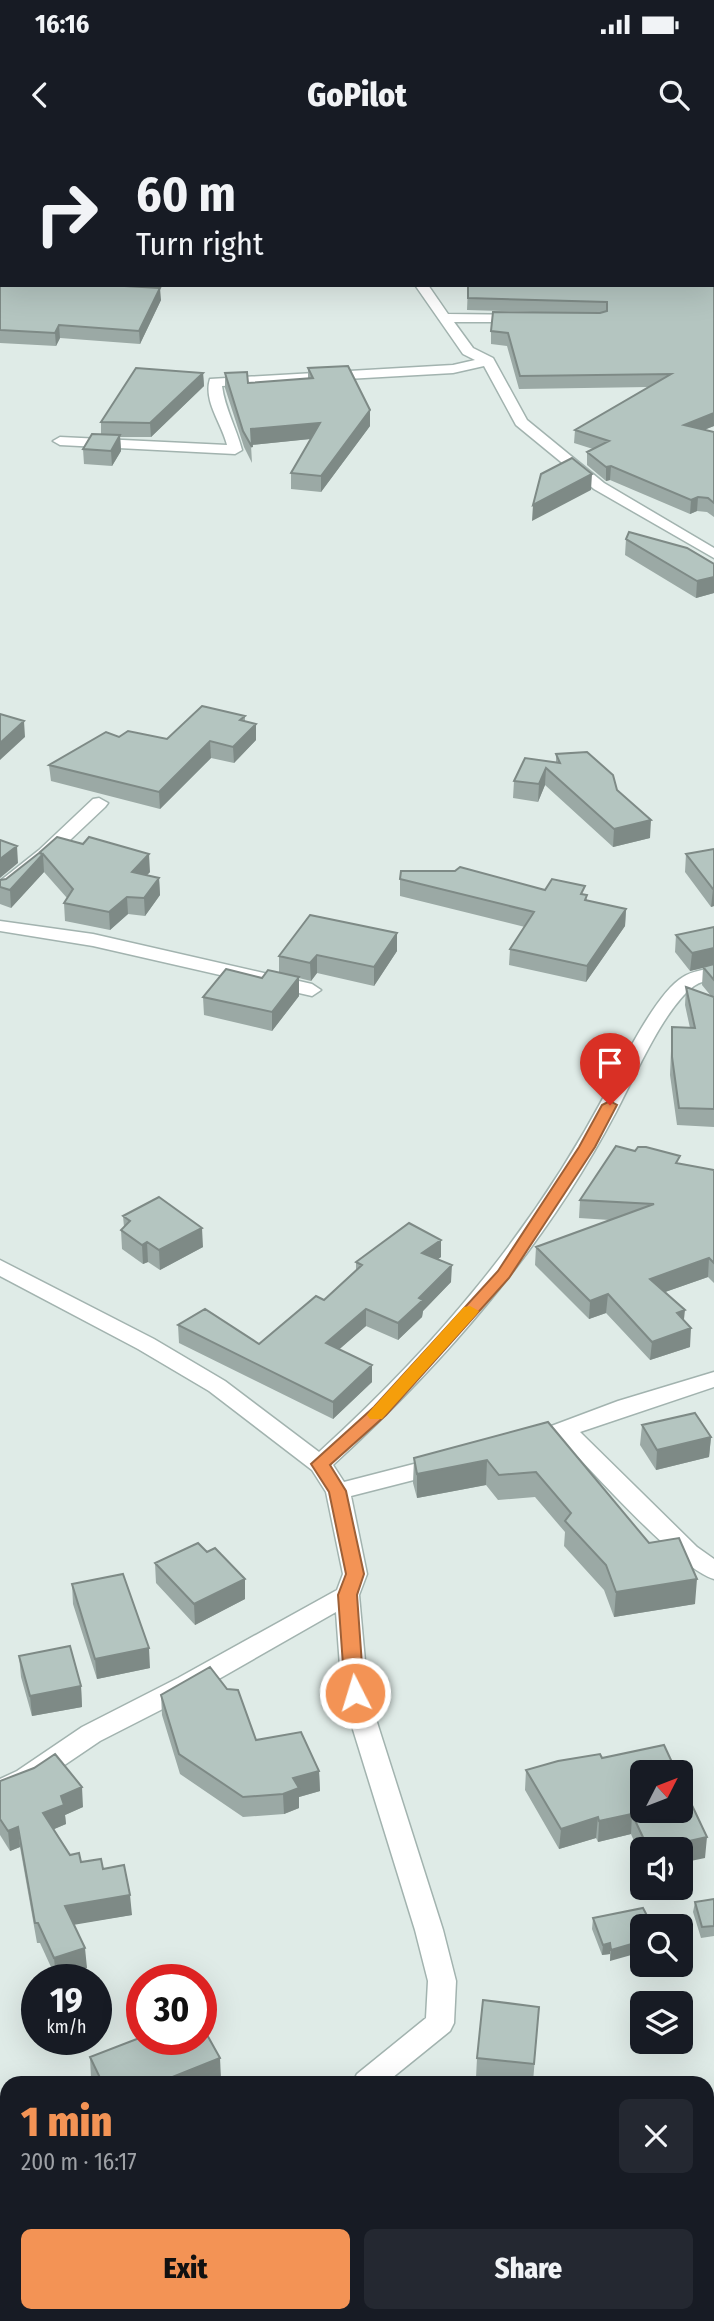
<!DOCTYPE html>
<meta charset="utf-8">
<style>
body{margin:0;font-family:"Fira Sans Condensed",sans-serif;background:#242831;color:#f1f3f6;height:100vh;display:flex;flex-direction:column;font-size:26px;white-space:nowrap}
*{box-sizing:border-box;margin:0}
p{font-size:23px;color:#9ea1a6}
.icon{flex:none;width:38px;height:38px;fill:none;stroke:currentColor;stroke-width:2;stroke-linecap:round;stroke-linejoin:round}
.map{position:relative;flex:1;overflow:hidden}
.side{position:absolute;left:0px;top:1936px;width:714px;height:247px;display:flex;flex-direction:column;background:#171b24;border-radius:21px 21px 0 0;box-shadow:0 7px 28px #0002}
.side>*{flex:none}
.banner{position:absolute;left:0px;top:0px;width:714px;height:147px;box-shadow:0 7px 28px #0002;background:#171b24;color:#f1f3f6;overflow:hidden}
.needle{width:46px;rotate:48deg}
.tools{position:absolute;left:630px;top:1620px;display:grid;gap:14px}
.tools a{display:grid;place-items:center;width:63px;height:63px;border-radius:10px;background:#171b24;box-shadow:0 7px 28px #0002;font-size:35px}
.speed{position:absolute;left:21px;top:1824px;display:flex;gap:14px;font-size:35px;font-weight:700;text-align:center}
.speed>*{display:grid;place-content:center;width:91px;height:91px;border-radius:50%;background:#171b24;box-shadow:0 7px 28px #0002;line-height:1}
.speed small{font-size:18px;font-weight:400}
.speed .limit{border:10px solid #d22;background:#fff;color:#111}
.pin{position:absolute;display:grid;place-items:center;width:60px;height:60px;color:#fff;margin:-72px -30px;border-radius:50% 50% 50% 0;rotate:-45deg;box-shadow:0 0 7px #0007}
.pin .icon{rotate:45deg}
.me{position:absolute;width:77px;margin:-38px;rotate:355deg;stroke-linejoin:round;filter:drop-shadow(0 0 5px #0008)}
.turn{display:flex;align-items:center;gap:24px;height:147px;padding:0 21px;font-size:32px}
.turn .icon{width:91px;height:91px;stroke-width:2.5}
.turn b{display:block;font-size:49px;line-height:60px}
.round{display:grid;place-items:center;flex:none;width:74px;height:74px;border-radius:10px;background:#242831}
.overview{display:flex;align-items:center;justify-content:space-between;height:119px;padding:0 21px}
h1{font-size:42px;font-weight:800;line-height:52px;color:#f39355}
.button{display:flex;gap:14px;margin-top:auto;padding:14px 21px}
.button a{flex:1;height:80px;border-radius:10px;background:#f39355;color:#111;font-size:28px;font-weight:800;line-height:80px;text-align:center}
.button a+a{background:#242831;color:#f1f3f6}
.status{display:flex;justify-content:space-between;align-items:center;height:49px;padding:0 35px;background:#171b24;direction:ltr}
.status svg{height:19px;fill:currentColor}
header{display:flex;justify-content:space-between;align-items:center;height:91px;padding:0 21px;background:#171b24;font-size:32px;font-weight:800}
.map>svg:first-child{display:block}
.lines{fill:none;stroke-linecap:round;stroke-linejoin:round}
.street-casing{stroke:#a2b3af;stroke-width:3}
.street{fill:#fff;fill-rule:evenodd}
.wall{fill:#9ba9a5}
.shaded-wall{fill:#7e8a86}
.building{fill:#b4c5c0;stroke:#7e8a86;stroke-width:2}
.route{fill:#f39355;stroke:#9e6037;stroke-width:2}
.slow{fill:#f59e0b}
</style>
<div class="status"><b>16:16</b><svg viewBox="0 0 49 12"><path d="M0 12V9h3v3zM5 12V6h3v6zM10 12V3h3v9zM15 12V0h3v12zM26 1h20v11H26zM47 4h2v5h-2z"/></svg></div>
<header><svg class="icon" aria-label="back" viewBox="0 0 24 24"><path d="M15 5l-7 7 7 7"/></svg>GoPilot<svg class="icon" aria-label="search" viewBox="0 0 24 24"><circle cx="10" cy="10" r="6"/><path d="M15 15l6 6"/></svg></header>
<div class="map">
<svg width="714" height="2181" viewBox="0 0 714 2181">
<rect width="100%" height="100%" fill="#dfebe7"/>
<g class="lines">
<defs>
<path id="street" d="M501 0H513L514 2H502Z
M0 93H2V101H0Z
M712 102H714V110H712Z
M415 145H428L448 174 526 175V181L521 182H454L473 208 493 218 527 280 604 343 714 408V418L594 349 516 285 484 226 453 233 222 246C225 269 236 287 242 310L235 314 60 305 53 301 60 297 227 305C222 284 203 261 210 239L453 225 475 220 463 214Z
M99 658 108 663 105 667 51 718 6 754 0 755V741L39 710 93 659Z
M0 781 93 794 312 844 321 850 312 856 93 806 0 791Z
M714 827V839C707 840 700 842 694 846 664 868 634 938 616 972 545 1107 445 1222 333 1325L344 1342 441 1317 449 1319 453 1325 449 1331 351 1356 367 1434 359 1455 368 1554 443 1790 456 1841 454 1883 450 1891 387 1942H353L357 1934 426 1878 428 1841 415 1790 342 1554 336 1472 196 1552 100 1601 35 1645 0 1660V1639L17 1631 82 1587 178 1538 337 1450 343 1434 326 1352 312 1330 209 1251 138 1209 0 1136V1120L154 1199 225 1241 319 1312C437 1205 532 1092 607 951 623 922 656 853 683 837 692 831 704 830 714 827Z
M714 1232V1247L580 1292 697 1407 714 1419V1439C679 1429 591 1330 561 1299L530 1310 522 1307 519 1302 522 1297 618 1261Z
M0 2142 7 2144V2175H34L33 2181H3L5 2171 0 2170Z"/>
</defs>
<use href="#street" class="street-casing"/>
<use href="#street" class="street"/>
</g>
<path class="wall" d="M714 115V286L704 290 714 292V377L707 372 697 371 690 374 610 340 606 341 587 325V312L593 309 574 303 575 290 649 247 519 249 507 206 491 204V191L566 173 467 170 468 145Z
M0 124 2 145 161 160 140 204 60 198 56 206 0 203Z
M308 228 370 286 321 352 291 349V333L310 299 251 305 252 323 244 307 225 248V233L248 243 308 239Z
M203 233 204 246 151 297H120L121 311 112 326 84 324 83 309 101 294V282Z
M626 399 714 437V453L696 458 625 415Z
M245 576V581L256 584V600L234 623 211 618 160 669 51 641 49 625 119 597 167 599Z
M556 614 617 650 650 698 613 707 545 645 538 662 513 658 514 641 556 623Z
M714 709V766L711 767 685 732 686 714Z
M40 712 150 732 147 735 159 738 160 755 145 776 128 774 110 790 65 781 64 763 67 758 44 732 11 768 0 764V740L6 739 40 713Z
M400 739 545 750 585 755 587 760 626 769 625 786 586 842 509 825 510 809 525 787 400 756Z
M397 793V811L374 846 317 833 311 841 299 838V856L272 891 204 875 203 857 279 833V816Z
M676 795 714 840V987L677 985 670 935 672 887 690 888 685 865 686 847 711 856 702 845 703 828 690 831 675 812Z
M635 1011 679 1024 714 1030V1143L708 1137 665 1152 684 1180 690 1207 650 1220 606 1173 589 1179 535 1125 536 1107 610 1080 579 1078 580 1060Z
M123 1076 203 1107 160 1130 148 1122 143 1124 122 1109 121 1090 124 1087Z
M441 1100V1117L438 1119 451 1142 423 1171 422 1177 398 1200 366 1186 339 1209 372 1242 333 1279 179 1203 178 1185 259 1204 324 1160 356 1131V1122Z
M548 1282 695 1464 614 1477 604 1450 564 1406 565 1392 535 1357 498 1360 486 1345 417 1358 413 1343 414 1318Z
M642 1285 711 1297 709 1317 656 1330 640 1305Z
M207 1412 245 1459 195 1485 156 1443 155 1423Z
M72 1444 150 1528 97 1539 73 1464Z
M19 1516 81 1546 82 1567 32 1576 21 1537Z
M161 1555 319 1631 320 1651 299 1657V1668L284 1674 243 1677 180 1634 162 1575Z
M602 1618 705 1718 681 1710H642V1720L631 1694 598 1702 596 1698 559 1709 525 1650 526 1630Z
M0 1641 83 1667 65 1675 66 1684 54 1689 70 1715 81 1722 103 1729 132 1775 74 1784 87 1828 56 1838 40 1803H37L20 1707 10 1711 0 1695Z
M714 1759V1796L701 1798 693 1772 695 1762Z
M593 1778 653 1787 610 1821V1814L602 1815 592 1789Z
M539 1867 533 1942H512L476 1938 477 1918Z
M90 1917 221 1939 211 1942H94L91 1938Z"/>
<path class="shaded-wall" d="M679 0H694L687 2H679Z
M2 60V74L0 78V64Z
M160 148 161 160 140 204 139 191Z
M59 185 60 198 56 206 55 193Z
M203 233 204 246 151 297 150 283Z
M370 270V286L321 352V336Z
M714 273V286L683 298 684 285Z
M320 283V298L251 305V289Z
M120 295 121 311 112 326 111 311Z
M611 326 610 340 606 341V327Z
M592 334 591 350 532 381 533 365Z
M698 357 697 371 690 374 691 360Z
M714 437V453L696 458 697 441Z
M24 581 25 597 0 620V603Z
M256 584V600L234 623 233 607Z
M210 601 211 618 160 669 159 652Z
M546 628 545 645 538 662 539 644Z
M651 680 650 698 613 707 614 689Z
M17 706 18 723 0 738V719Z
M43 714 44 732 11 768 10 750Z
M149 714 150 732 133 749 132 732Z
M159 738 160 755 145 776 144 758Z
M713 749H714V766L711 767Z
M127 757 128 774 110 790 109 772Z
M626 769 625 786 586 842 587 826Z
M397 793V811L374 846V827Z
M714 808V825L690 831 692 813Z
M317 815V833L311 841 310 823Z
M299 837V856L272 891V872Z
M202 1088 203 1107 160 1130 159 1110Z
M441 1100V1117L422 1130V1113Z
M147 1102 148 1122 143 1124 142 1105Z
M709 1118 708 1137 648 1158 650 1139Z
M452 1125 451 1142 423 1171 422 1177 398 1200V1183L419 1158Z
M608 1154 606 1173 589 1179 590 1161Z
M366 1169V1186L326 1221V1203Z
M685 1170 683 1188 677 1173Z
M691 1188 690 1207 650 1220 652 1202Z
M372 1225V1242L333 1279V1262Z
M711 1297 709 1317 656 1330 657 1310Z
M487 1320 486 1345 417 1358V1334Z
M245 1439V1459L195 1485 194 1464Z
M697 1439 695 1464 614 1477 616 1452Z
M149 1508 150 1528 97 1539 95 1519Z
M81 1546 82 1567 32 1576 30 1556Z
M319 1631 320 1651 299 1657V1668L284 1674 283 1654 293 1638Z
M82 1647 83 1667 65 1675 66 1684 45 1693 43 1673 61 1656Z
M632 1674 631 1694 598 1702 599 1681Z
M598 1677 596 1698 559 1709 561 1689Z
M18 1687 20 1707 10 1711 8 1691Z
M707 1697 705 1718 681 1723V1710H651Z
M130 1755 132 1775 67 1786 65 1766Z
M642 1801V1812L610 1821 611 1810Z
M610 1803V1814L602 1815 603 1805Z
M85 1808 87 1828 56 1838 54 1818Z
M220 1918 221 1939 211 1942H171L170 1938Z"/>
<path class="building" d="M224 0H493V2H223Z
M0 4H2V21H0Z
M0 31H2V60L0 64Z
M712 115H714V273L684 285 714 292V363L708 358 698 357 691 360 611 326 606 327 587 312 609 301 575 290 671 234 520 236 508 193 491 191 493 172 600 173 607 171V162L468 158V145H712Z
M0 124H2L0 129H2V145H107L160 148 139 191 59 185 55 193 0 190Z
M348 226 370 270 321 336 291 333 320 283 251 289 252 307 243 291 225 233 247 232 248 243 313 238 308 228Z
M136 228 203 233 150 283 101 282Z
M92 294 120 295 111 311 83 309Z
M572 318 592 334 533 365 541 334Z
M629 392 687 408 714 424V437L697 441 626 399Z
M202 566 245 576 240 580 256 584 233 607 210 601 159 652 49 625 106 592 119 597 128 591 167 599Z
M0 574 24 581 0 603Z
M587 612 613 635 617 650 651 680 614 689 546 628 539 644 514 641 525 618 560 623 556 614Z
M57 697 83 704 89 697 149 714 132 732 159 738 144 758 127 757 109 772 64 763 73 749 43 714 10 750 0 747V740L6 739 39 713 42 714 40 712Z
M0 700 17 706 0 719Z
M714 709V749H713L686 714Z
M460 727 545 750 552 739 585 746 581 754 587 755 585 760 626 769 587 826 510 809 534 772 400 739 401 731H455Z
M310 775 397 793 374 827 317 815 310 823 279 816Z
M714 787V808L692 813 676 795Z
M714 824V840L703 827Z
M226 829 262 838 268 830 299 837 272 872 203 857Z
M686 847 714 857V969L679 968 672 917V887L695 888Z
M616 1006 635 1011 638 1007H646L680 1016 676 1023 714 1030V1123L709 1118 650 1139 685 1170 677 1173 691 1188 652 1202 608 1154 590 1161 536 1107 654 1064 580 1060Z
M159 1057 202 1088 159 1110 147 1102 142 1105 121 1090 130 1081 123 1076Z
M409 1083 441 1100 422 1113 452 1125 419 1158 423 1160 398 1183 366 1169 326 1203 372 1225 333 1262 178 1185 205 1169 259 1204 316 1156 324 1160 362 1125 356 1122Z
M695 1273 711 1297 657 1310 642 1285Z
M548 1282 649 1403 679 1398 697 1439 616 1452 606 1425 565 1381 571 1373 536 1332 499 1335 487 1320 417 1334 414 1318Z
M198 1403 207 1412 215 1408 245 1439 194 1464 155 1423Z
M123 1434 149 1508 95 1519 72 1444Z
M70 1506 81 1546 30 1556 19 1516Z
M210 1527 227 1549 238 1550 256 1600 301 1592 319 1631 293 1638 299 1648 283 1654 243 1657 179 1614 161 1555Z
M664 1605 677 1633H642V1671H681V1642L707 1697 649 1710 632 1674 599 1681 598 1677 561 1689 526 1630 558 1621 600 1614 602 1618Z
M55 1614 82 1647 61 1656 64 1665 43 1673 70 1715 79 1713 81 1722 101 1719 103 1729 124 1725 130 1755 65 1766 85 1808 54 1818 38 1783H35L18 1687 8 1691 0 1679V1641L34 1628Z
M714 1759V1786L702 1787 695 1762Z
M643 1768 653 1787H642V1801L611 1810 610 1803 603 1805 593 1778Z
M483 1860 539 1867 534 1924 477 1918Z
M201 1884 220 1918 170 1938 173 1942H102L90 1917 142 1897V1899H201Z"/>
<path class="route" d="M610 961 617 965 595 1007 509 1138 386 1275 330 1325 346 1351 364 1434 357 1455 364 1553 362 1558H348L345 1553 338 1455 346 1434 329 1352 311 1324 374 1267 498 1131 579 1007 602 965Z"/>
<path class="slow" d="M470 1166 479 1171 476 1175 382 1279H370L367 1275 370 1271 464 1167Z"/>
</svg>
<div class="tools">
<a><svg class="needle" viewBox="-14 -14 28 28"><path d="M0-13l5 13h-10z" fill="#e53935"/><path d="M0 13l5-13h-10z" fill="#9ea1a6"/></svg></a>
<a><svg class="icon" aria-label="sound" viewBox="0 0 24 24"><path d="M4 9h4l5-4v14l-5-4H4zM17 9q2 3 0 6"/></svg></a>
<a><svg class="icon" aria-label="search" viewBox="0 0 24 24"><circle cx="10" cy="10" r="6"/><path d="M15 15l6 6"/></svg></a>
<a><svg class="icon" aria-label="layers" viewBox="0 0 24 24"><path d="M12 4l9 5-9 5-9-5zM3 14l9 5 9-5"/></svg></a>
</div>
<div class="speed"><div>19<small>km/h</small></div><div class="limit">30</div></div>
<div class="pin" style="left:610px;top:965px;background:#d93025"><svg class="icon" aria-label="arrive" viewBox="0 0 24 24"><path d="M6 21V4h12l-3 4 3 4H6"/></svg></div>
<svg class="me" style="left:355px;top:1553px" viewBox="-20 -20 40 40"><circle r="17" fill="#f39355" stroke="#fff" stroke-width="3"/><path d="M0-11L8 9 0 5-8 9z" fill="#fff"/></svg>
<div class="banner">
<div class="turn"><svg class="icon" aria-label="right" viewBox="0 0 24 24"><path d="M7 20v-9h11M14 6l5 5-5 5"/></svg><div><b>60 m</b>Turn right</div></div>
</div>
<section class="side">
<div class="overview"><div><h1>1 min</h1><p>200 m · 16:17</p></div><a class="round"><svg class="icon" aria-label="close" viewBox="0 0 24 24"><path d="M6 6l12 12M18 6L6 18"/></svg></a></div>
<div class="button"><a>Exit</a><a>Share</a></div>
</section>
</div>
